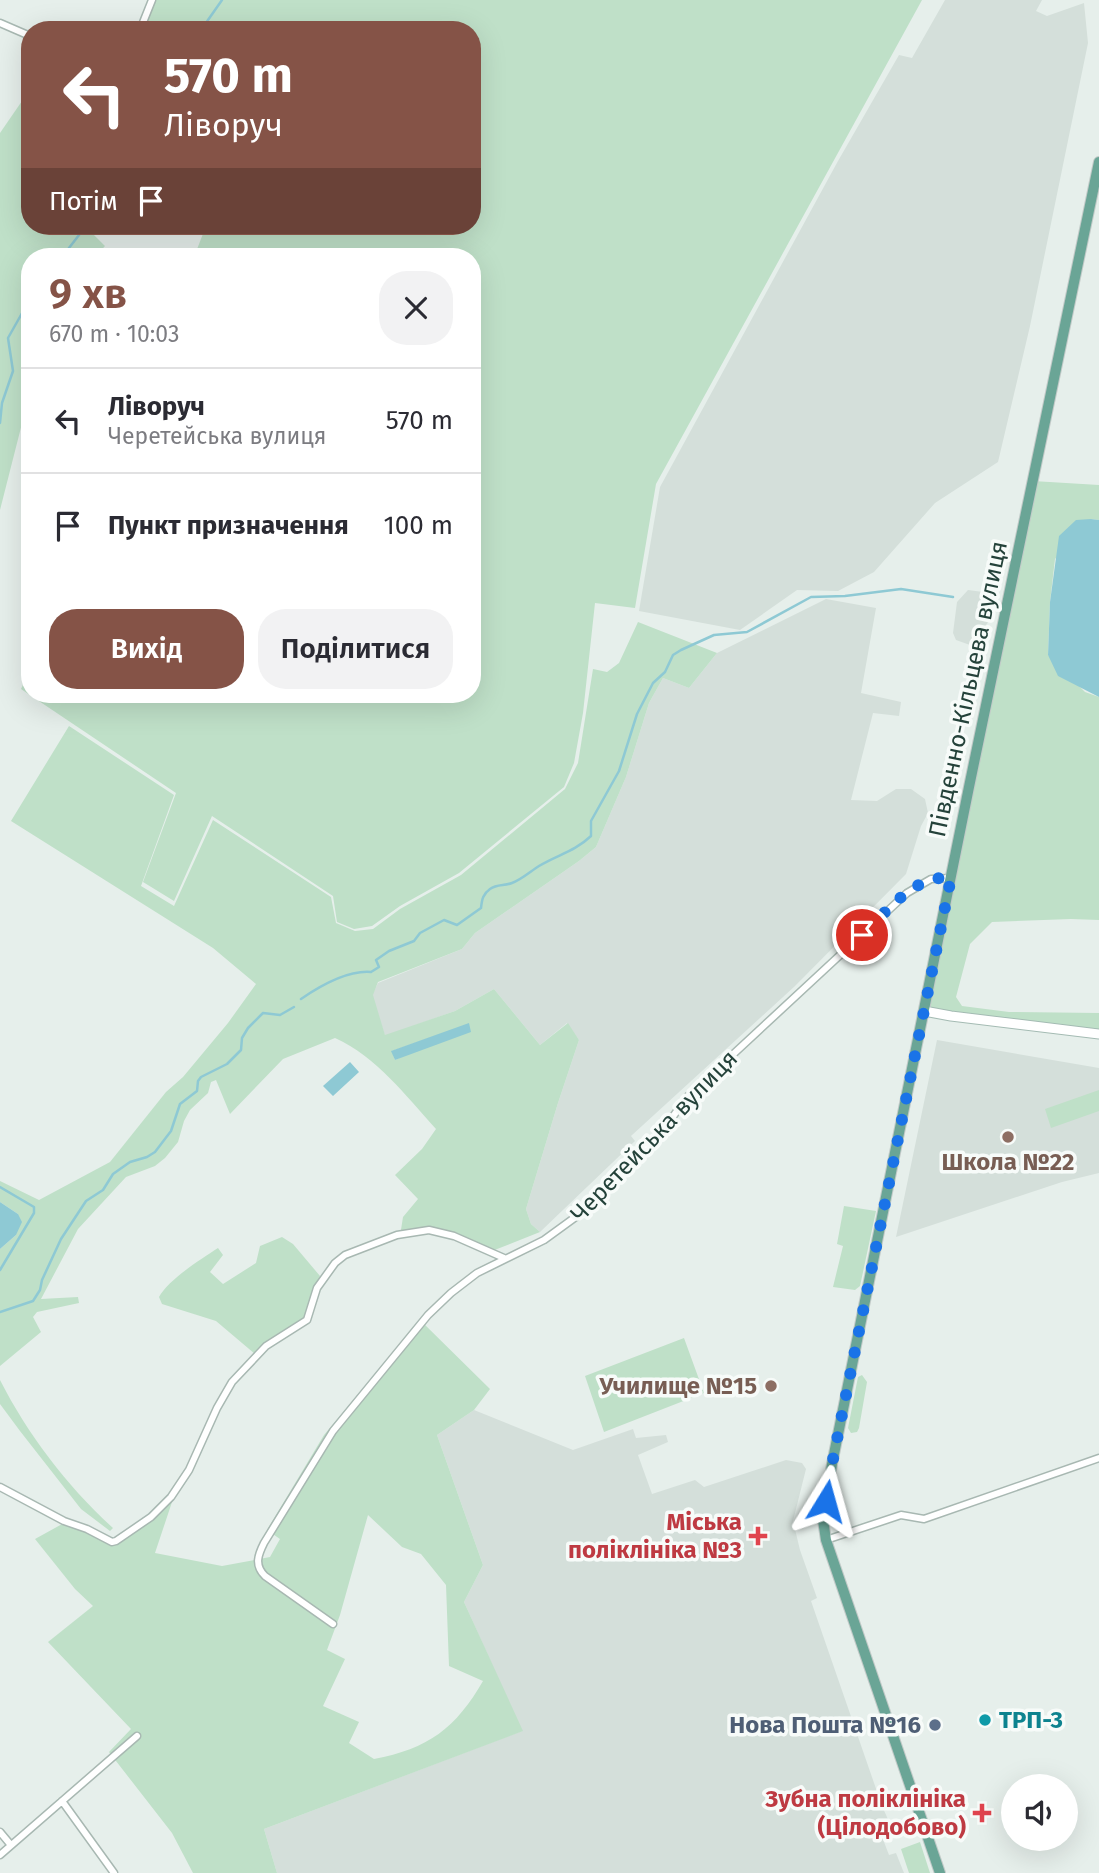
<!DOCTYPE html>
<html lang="uk">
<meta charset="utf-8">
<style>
body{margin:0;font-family:"Fira Sans",sans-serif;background:#f2f2f3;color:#2b2b33;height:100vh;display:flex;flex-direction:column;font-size:26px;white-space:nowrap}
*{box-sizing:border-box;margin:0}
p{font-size:23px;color:#7c7c81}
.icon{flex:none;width:38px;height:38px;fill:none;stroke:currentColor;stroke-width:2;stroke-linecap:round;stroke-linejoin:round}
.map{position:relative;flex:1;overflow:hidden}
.details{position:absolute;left:21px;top:248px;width:460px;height:455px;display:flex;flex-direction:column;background:#fff;border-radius:28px;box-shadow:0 7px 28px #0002}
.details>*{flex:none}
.guide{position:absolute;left:21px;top:21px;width:460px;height:214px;border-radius:28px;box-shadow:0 7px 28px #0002;background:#855347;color:#fff;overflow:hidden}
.fabs{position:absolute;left:1001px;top:1774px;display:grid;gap:14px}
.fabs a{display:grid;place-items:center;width:77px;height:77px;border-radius:50%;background:#fff;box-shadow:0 7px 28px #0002;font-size:35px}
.pin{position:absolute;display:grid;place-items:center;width:60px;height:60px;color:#fff;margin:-30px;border:4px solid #fff;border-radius:50%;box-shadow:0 2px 7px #0007}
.me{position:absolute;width:77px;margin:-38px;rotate:8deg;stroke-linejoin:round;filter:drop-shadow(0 0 5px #0008)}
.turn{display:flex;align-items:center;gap:24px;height:147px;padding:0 28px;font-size:32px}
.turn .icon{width:91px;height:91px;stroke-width:2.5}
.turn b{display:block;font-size:49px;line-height:60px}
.then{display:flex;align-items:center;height:66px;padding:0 28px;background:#0003;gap:14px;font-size:26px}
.round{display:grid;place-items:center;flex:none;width:74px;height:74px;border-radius:28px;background:#f2f2f3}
.headline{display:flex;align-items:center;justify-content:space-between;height:119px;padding:0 28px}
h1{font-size:42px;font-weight:600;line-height:52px;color:#855347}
.action{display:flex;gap:14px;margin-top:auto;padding:14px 28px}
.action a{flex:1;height:80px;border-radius:28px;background:#855347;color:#fff;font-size:28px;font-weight:600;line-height:80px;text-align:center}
.action a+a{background:#f2f2f3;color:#2b2b33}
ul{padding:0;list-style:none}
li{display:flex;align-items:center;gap:21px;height:105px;padding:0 28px;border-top:2px solid #e1e1e2}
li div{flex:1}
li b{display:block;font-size:26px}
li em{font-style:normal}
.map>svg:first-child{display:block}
.built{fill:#d4dfda}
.green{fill:#bfe0c8;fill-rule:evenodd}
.water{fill:#8ec9d4}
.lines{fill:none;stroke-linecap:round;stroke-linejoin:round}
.stream{stroke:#8ec9d4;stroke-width:2.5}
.street-casing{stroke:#a8b8b2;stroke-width:9}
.secondary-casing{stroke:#a4bbb3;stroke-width:11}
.primary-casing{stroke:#c2cac8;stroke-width:12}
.street{stroke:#fff;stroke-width:6}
.secondary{stroke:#fff;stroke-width:9}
.primary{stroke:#6aa596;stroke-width:10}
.route{stroke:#1a73e8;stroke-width:12;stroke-dasharray:0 21.6}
.education-dot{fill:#8d6e63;stroke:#f7fbf9;stroke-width:2.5}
.health-dot{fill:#e0444e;stroke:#f7fbf9;stroke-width:2.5}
.culture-dot{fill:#0f9aa8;stroke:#f7fbf9;stroke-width:2.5}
.service-dot{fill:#5c6f8a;stroke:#f7fbf9;stroke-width:2.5}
.labels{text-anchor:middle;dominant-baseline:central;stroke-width:7;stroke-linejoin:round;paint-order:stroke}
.street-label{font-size:24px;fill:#24423a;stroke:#f7fbf9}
.education-label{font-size:24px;font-weight:bold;fill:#785e54;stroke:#f7fbf9}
.health-label{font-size:24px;font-weight:bold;fill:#be3a42;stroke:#f7fbf9;text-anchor:end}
.culture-label{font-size:24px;font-weight:bold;fill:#0d838f;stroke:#f7fbf9;text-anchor:start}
.service-label{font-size:24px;font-weight:bold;fill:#4e5e75;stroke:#f7fbf9;text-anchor:end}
</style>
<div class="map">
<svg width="1099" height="1873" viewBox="0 0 1099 1873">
<rect width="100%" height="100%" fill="#e6efeb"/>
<path class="built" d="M945 0H1042L1036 11 1047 16 1084 3 1088 43 1030 326 998 462 935 503 874 572 838 591 797 590 740 630 639 611 660 487 838 161 899 55 912 58Z
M968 590 998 594 995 606 997 609 994 615 970 645 956 640 953 633 957 602Z
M826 599 876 608 861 693 901 702 899 716 873 713 851 800 877 801 896 789H911L925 799 928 813 921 826 906 874 795 986 631 1136 635 1141 540 1232 531 1224 526 1209 558 1103 579 1040 567 1023 540 1045 494 989 455 1011 385 1036 372 995 378 983 462 949 475 933 579 861 596 847 626 777 649 703 663 678 689 688 717 653Z
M937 1040 1099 1068V1173L1062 1182 896 1237Z
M474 1410 573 1450 633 1429 636 1438 666 1435 668 1442 638 1455 652 1494 695 1480 704 1487 786 1460 802 1463 806 1469 793 1521 800 1550 817 1598 811 1601 882 1806 891 1826 881 1830 884 1842 889 1855 896 1853 904 1873H277L264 1829 522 1731 464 1602 483 1565 437 1435Z"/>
<path class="green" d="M152 0H922L656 484 635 608 595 603 583 713 574 763 564 787 459 873 400 906 372 926 354 929 337 922 333 896 212 816 174 901 143 882 176 793 21 689 30 670V695H472V257H194L206 226H472V30H140Z
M22 101 30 107V226H100L92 233 105 246 95 257H30V392L0 510V133Z
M1033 481 1099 485V520L1091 519 1055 559 1050 602 1048 655 1085 692 1099 697V920L1071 919 992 922 970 944 956 997 962 1006 1009 1012 1099 1013V1034L925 1010Z
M638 622 717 653 689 688 663 678 649 703 626 777 596 847 579 861 475 933 462 949 378 982 373 995 385 1035 455 1011 494 989 540 1045 568 1023 579 1040 558 1103 526 1209 531 1224 540 1232 492 1251 444 1232 400 1236 403 1217 418 1199 395 1175 422 1149 436 1129C405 1095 377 1057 335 1038L283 1059 230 1114 216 1080 211 1082 208 1093 190 1110 184 1121 178 1142 165 1158 155 1166 126 1177 78 1229 41 1299 78 1297 79 1303 37 1312 33 1317 41 1332 0 1366V1249L16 1235 18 1214 0 1202V1181L39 1200 110 1162 166 1092 183 1077 228 1023 256 984 213 948 11 821 69 726 174 795 141 886 174 906 213 820 331 897 336 923 355 931 373 929 400 909 461 875 565 789 578 763 593 669 607 672 619 663ZM469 1024 395 1060 392 1051Z
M1099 1090V1111L1051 1128 1045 1109Z
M844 1206 876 1211 860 1286 855 1290 833 1287 843 1246 837 1244Z
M282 1237 293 1244 320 1276 310 1309 301 1322 255 1354 216 1321 162 1304 159 1297C168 1280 201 1259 218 1248L223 1255 210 1272 223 1284 256 1263 260 1246Z
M420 1320 490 1389 474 1410 437 1435 483 1565 464 1602 523 1731 264 1829 277 1873H193L172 1833 109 1752 131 1729 48 1642 93 1606 75 1589 35 1539 64 1523 113 1540 142 1526 163 1510 177 1487 155 1553 222 1566 270 1557 280 1539 267 1530 324 1435ZM368 1515 402 1547 421 1554 446 1585 449 1666 483 1681C456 1728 428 1749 374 1759L349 1743 359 1722 323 1706 345 1659 327 1650 340 1615Z
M684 1338 704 1393 604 1432 585 1376Z
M862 1375 867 1382 859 1428 857 1432 851 1433 848 1428 858 1377Z
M0 1380C28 1435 68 1487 113 1528L110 1531 81 1509 20 1431 0 1404Z
M920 1842 930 1873H909L901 1849Z"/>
<path class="water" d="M1091 519 1099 520V697L1058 676 1048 655 1050 602 1059 536 1076 520Z
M469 1023 471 1032 395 1060 391 1051Z
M350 1062 359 1072 333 1096 323 1086Z
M0 1202 18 1214 22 1222 16 1235 0 1249Z"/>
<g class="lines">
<path class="stream" d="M201 30 222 0
M62 257 86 226
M0 423 2 403 13 371 8 338 30 299
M301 999C320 986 347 970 371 972L379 967 376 960 389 951 414 941 420 933 444 920 457 925 481 908C482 899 483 894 490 889 497 884 504 886 512 883 521 880 531 871 539 866 559 854 574 852 591 836V821L619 771 637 714 653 683 665 672 673 655 681 650 714 635 747 632 811 597 845 596 901 589 953 597
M0 1187 34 1207V1213L0 1270
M0 1312 33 1301 40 1290 42 1280 61 1239 86 1201 103 1190 113 1174 130 1162 147 1157 155 1152 171 1131 180 1104 197 1091 198 1081 201 1077 227 1064 241 1050 242 1038 248 1028 263 1013 280 1015 294 1007"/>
<defs>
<path id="street" d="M0 23 30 36
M140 30 152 0
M0 1487 64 1521 87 1529 112 1542 116 1541 151 1517 171 1497 189 1470 217 1408 232 1382 266 1346 307 1320 317 1288 335 1263 345 1255 397 1235 429 1230 454 1236 504 1258
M826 1540 901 1515 924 1519 1099 1458
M333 1624 265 1576C254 1565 258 1555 264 1543L333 1431 428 1315 451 1293 477 1273 544 1240 577 1216 659 1136 687 1097 907 893 931 879 951 878
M62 1801 114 1873
M0 1832 10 1844
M0 1855 137 1736"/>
<path id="secondary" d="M924 1011 951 1016 1099 1034"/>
<path id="primary" d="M940 1873 826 1540 823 1520 832 1464 969 787 1099 162"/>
</defs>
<use href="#street" class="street-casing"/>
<use href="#secondary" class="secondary-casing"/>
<use href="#primary" class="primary-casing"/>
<use href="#street" class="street"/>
<use href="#secondary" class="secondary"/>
<use href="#primary" class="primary"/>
</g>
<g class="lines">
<path class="route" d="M826 1501 832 1464 951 878C914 874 887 912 862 935"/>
</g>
<g class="education-dot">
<circle cx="1008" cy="1137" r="7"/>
<circle cx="771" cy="1386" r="7"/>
</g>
<g class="health-dot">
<path d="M754.5 1525.5h7v7h7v7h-7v7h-7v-7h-7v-7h7z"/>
<path d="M978.5 1802.5h7v7h7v7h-7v7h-7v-7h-7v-7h7z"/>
</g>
<circle class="culture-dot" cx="985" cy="1720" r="7"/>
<circle class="service-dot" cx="935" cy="1725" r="7"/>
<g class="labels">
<g class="street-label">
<text transform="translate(968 689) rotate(-78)">Південно-Кільцева вулиця</text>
<text transform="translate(654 1136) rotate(-46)">Черетейська вулиця</text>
</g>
<g class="education-label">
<text x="1008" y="1162">Школа №22</text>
<text x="757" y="1386" text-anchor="end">Училище №15</text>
</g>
<g class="health-label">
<text x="742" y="1522">Міська<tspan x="742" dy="28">поліклініка №3</tspan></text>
<text x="966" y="1799">Зубна поліклініка<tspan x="966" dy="28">(Цілодобово)</tspan></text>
</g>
<g class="culture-label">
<text x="999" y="1720">ТРП-3</text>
</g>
<g class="service-label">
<text x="921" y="1725">Нова Пошта №16</text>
</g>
</g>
</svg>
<div class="fabs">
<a><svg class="icon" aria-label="sound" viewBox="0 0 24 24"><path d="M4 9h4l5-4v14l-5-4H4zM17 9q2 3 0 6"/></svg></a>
</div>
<div class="pin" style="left:862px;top:935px;background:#d93025"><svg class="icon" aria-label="arrive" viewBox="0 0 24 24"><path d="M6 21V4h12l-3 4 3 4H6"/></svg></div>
<svg class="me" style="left:826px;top:1501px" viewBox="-20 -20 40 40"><path d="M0-17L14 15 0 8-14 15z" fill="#1a73e8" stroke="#fff" stroke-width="4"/></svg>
<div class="guide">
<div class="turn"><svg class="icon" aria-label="left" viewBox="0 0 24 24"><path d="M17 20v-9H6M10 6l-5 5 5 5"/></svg><div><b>570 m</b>Ліворуч</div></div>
<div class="then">Потім<svg class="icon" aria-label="arrive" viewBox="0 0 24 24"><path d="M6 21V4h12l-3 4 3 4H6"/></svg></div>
</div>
<section class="details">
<div class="headline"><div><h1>9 хв</h1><p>670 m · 10:03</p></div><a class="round"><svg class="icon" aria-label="close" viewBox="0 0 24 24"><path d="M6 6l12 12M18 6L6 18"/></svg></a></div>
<ul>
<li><svg class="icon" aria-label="left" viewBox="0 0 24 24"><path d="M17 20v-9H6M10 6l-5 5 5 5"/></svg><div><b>Ліворуч</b><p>Черетейська вулиця</p></div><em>570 m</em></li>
<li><svg class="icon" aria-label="arrive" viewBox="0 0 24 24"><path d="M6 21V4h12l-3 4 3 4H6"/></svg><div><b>Пункт призначення</b></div><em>100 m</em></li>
</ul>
<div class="action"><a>Вихід</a><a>Поділитися</a></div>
</section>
</div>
